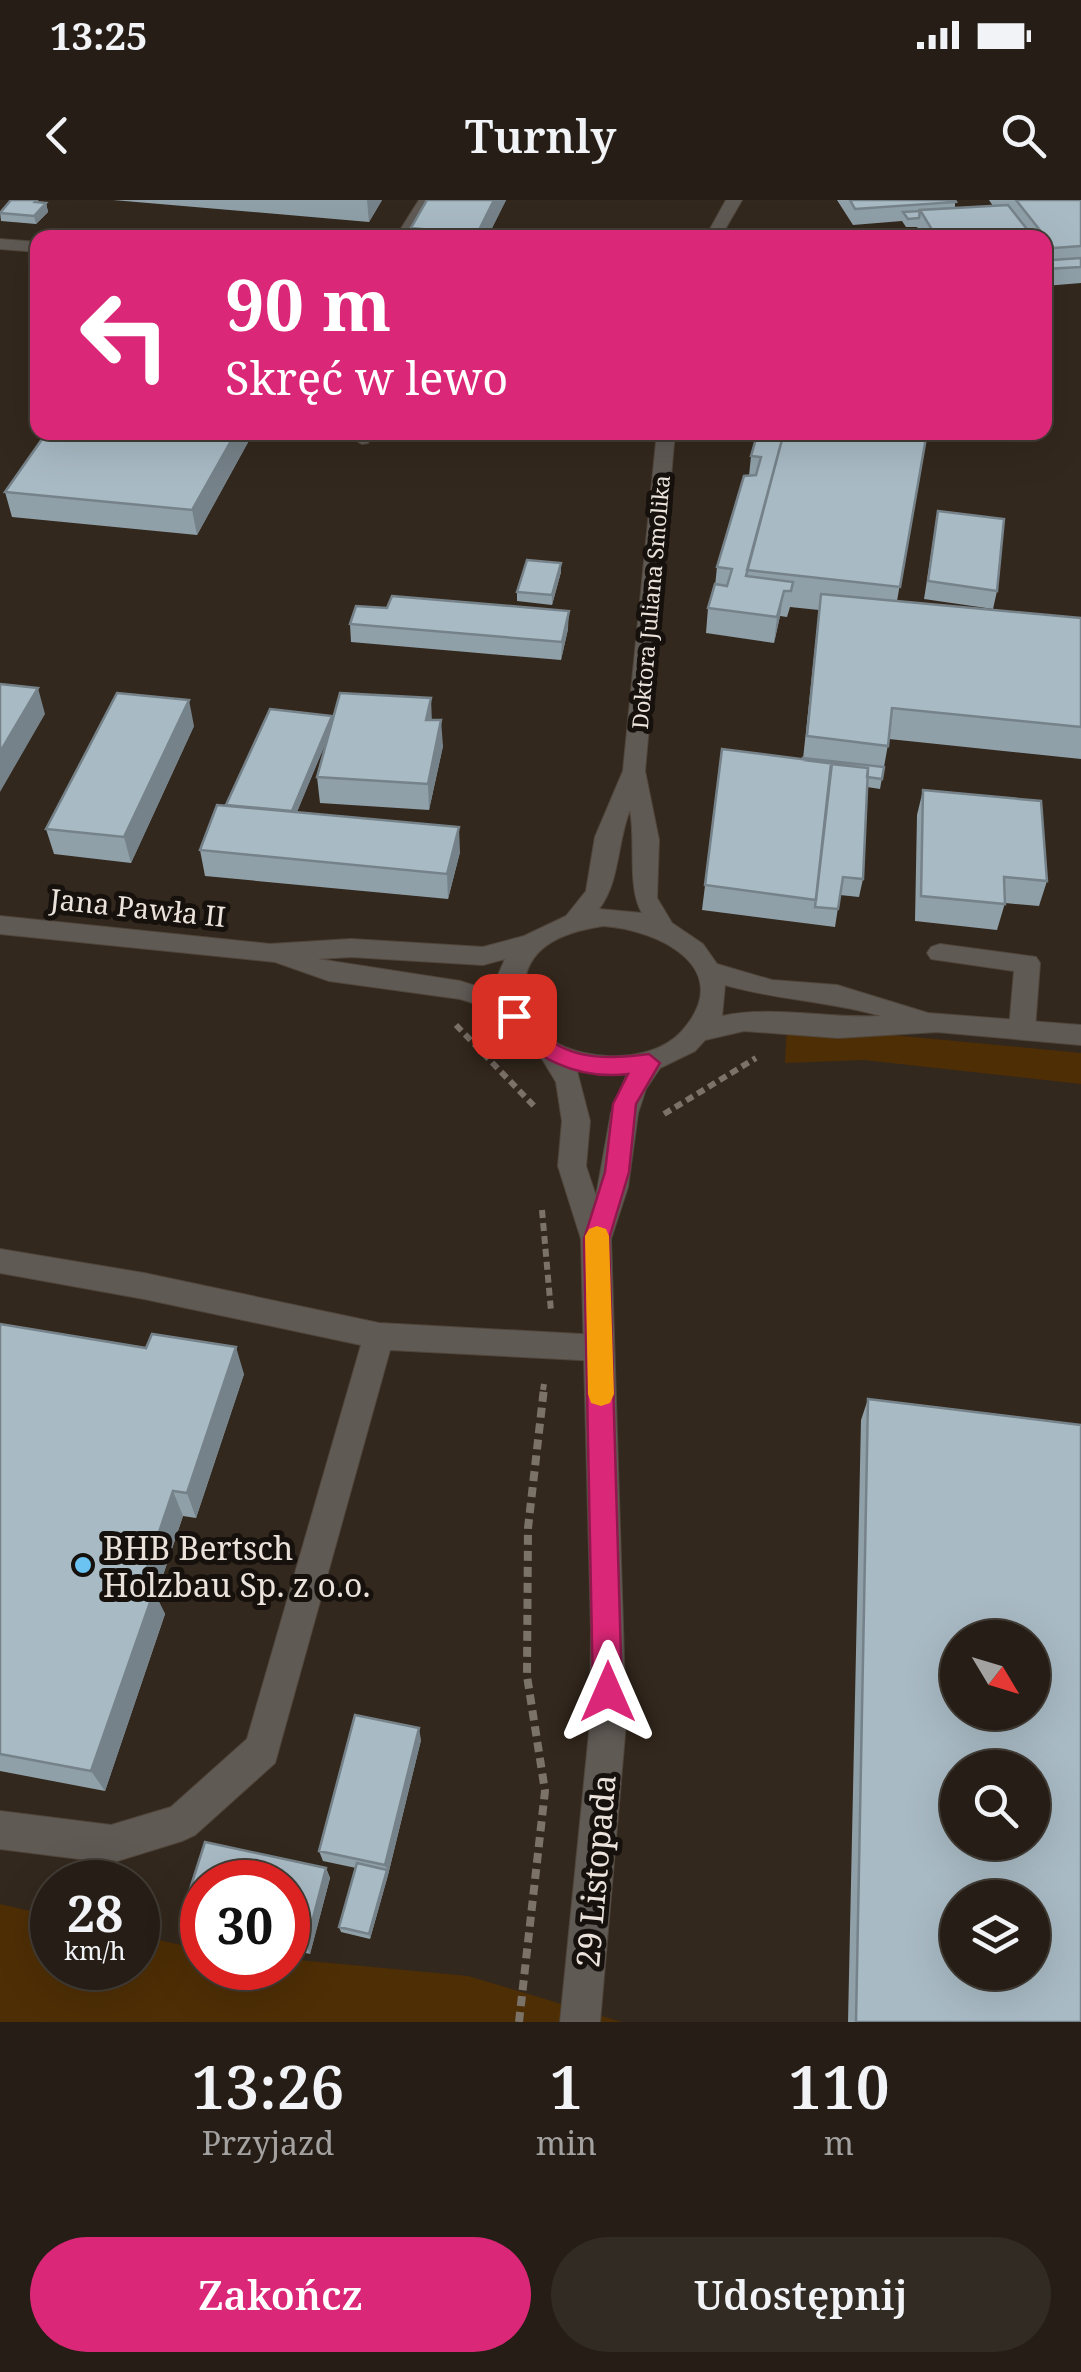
<!DOCTYPE html>
<html lang="pl">
<meta charset="utf-8">
<style>
body{margin:0;font-family:"Noto Serif",serif;background:#322b23;color:#f1f3f6;height:100vh;display:flex;flex-direction:column;font-size:38px;white-space:nowrap}
*{box-sizing:border-box;margin:0}
p{font-size:32px;color:#a4a2a1}
.icon{flex:none;width:55px;height:55px;fill:none;stroke:currentColor;stroke-width:2;stroke-linecap:round;stroke-linejoin:round}
.map{position:relative;height:1822px;overflow:hidden}
.sheet{display:flex;flex-direction:column;background:#261e16;flex:1}
.sheet>*{flex:none}
.banner{position:absolute;left:30px;top:30px;width:1022px;height:210px;border-radius:20px;box-shadow:0 10px 40px #0002,0 0 0 2px #423c35;background:#db2777;color:#fff;overflow:hidden}
.needle{width:65px;rotate:128deg}
.buttons{position:absolute;left:940px;top:1420px;display:grid;gap:20px}
.buttons a{display:grid;place-items:center;width:110px;height:110px;border-radius:50%;background:#261e16;box-shadow:0 10px 40px #0002,0 0 0 2px #423c35;font-size:50px}
.speed{position:absolute;left:30px;top:1660px;display:flex;gap:20px;font-size:50px;font-weight:700;text-align:center}
.speed>*{display:grid;place-content:center;width:130px;height:130px;border-radius:50%;background:#261e16;box-shadow:0 10px 40px #0002,0 0 0 2px #423c35;line-height:1}
.speed small{font-size:25px;font-weight:400}
.speed .limit{border:15px solid #d22;background:#fff;color:#111}
.pin{position:absolute;display:grid;place-items:center;width:85px;height:85px;color:#fff;margin:-42px;border-radius:20px;box-shadow:0 5px 15px #0006}
.me{position:absolute;width:110px;margin:-55px;rotate:0deg;stroke-linejoin:round;filter:drop-shadow(0 0 8px #0008)}
.turn{display:flex;align-items:center;gap:35px;height:210px;padding:0 30px;font-size:45px}
.turn .icon{width:130px;height:130px;stroke-width:2.5}
.turn b{display:block;font-size:70px;line-height:85px}
.eta{display:flex;justify-content:space-evenly;align-items:center;height:170px;text-align:center}
.eta b{font-size:60px;font-weight:600;line-height:70px}
.primary-button{display:flex;gap:20px;margin-top:auto;padding:20px 30px}
.primary-button a{flex:1;height:115px;border-radius:60px;background:#db2777;color:#fff;font-size:40px;font-weight:600;line-height:115px;text-align:center}
.primary-button a+a{background:#322b23;color:#f1f3f6}
.status{display:flex;justify-content:space-between;align-items:center;height:70px;padding:0 50px;background:#261e16;direction:ltr}
.status svg{height:28px;fill:currentColor}
header{display:flex;justify-content:space-between;align-items:center;height:130px;padding:0 30px;background:#261e16;font-size:45px;font-weight:600}
.map>svg:first-child{display:block}
.green{fill:#4e2e05}
.lines{fill:none;stroke-linecap:round;stroke-linejoin:round}
.service-casing{stroke:#50463b;stroke-width:2}
.minor-casing{stroke:#50463b;stroke-width:2}
.path-far1{stroke:#7b7268;stroke-width:6;stroke-dasharray:8 5;stroke-linecap:butt}
.path{stroke:#7b7268;stroke-width:8;stroke-dasharray:10 6;stroke-linecap:butt}
.service{fill:#605a55;fill-rule:evenodd}
.minor{fill:#605a55;fill-rule:evenodd}
.wall{fill:#90a0a9}
.shaded-wall{fill:#768289}
.building{fill:#a8bac4;stroke:#768289;stroke-width:2.5;fill-rule:evenodd}
.route{fill:#db2777;stroke:#8e194d;stroke-width:2.5}
.slow{fill:#f59e0b}
.poi-dot{fill:#6ac3f1;stroke:#16110d;stroke-width:4}
.labels{text-anchor:middle;dominant-baseline:central;stroke-width:10;stroke-linejoin:round;paint-order:stroke}
.far-street-label{font-size:22px;fill:#eae2db;stroke:#16110d}
.street-label{font-size:28px;fill:#eae2db;stroke:#16110d}
.near-poi-label{font-size:32px;fill:#eae2db;stroke:#16110d;text-anchor:start}
.near-street-label{font-size:32px;fill:#eae2db;stroke:#16110d}
</style>
<div class="status"><b>13:25</b><svg viewBox="0 0 49 12"><path d="M0 12V9h3v3zM5 12V6h3v6zM10 12V3h3v9zM15 12V0h3v12zM26 1h20v11H26zM47 4h2v5h-2z"/></svg></div>
<header><svg class="icon" aria-label="back" viewBox="0 0 24 24"><path d="M15 5l-7 7 7 7"/></svg>Turnly<svg class="icon" aria-label="search" viewBox="0 0 24 24"><circle cx="10" cy="10" r="6"/><path d="M15 15l6 6"/></svg></header>
<div class="map">
<svg width="1081" height="1822" viewBox="0 0 1081 1822">
<rect width="100%" height="100%" fill="#33281d"/>
<path class="green" d="M787 825 1081 853V884L864 860 785 863Z
M0 1704 52 1716V1768H138V1735L202 1750V1768H288V1759L468 1776 622 1822H0Z"/>
<g class="lines">
<defs>
<path id="service" d="M419 0H435L410 38H395Z
M356 232H374L368 243 362 244 353 239Z
M940 744 1036 757 1040 763 1035 829 1031 836H1013L1009 829 1014 771 931 759 927 753 931 747Z
M0 1049 144 1073 379 1123 599 1135 610 1139 614 1148 610 1157 599 1161 390 1150 275 1563 195 1635 182 1641 111 1663 0 1649V1611L111 1625 171 1607 247 1539 361 1145 144 1099 0 1073Z"/>
<path id="minor" d="M726 0H742L720 38H705Z
M0 39 38 42V52L0 49Z
M657 232H675L645 571 659 640 657 698 672 723 703 744 717 764 772 780 837 785 928 813 1081 825V845L937 832 838 838 744 831 705 840 695 851 660 868 646 889 638 913 628 987 611 1039 626 1523 600 1822H560L590 1523 591 1429 581 1039 558 966 562 921 556 882 542 859 515 840 506 824 476 804 460 799 329 781 275 762 0 734V716L270 744 351 739 483 747 524 736 566 716 586 691 595 637 623 571ZM630 610C636 643 627 688 642 713L599 709C620 682 617 642 630 610ZM603 726C660 730 738 769 681 832 648 868 565 862 534 826 524 816 523 804 524 791 524 746 564 732 603 726ZM351 757 483 765 505 759 498 775V793L460 781 318 759ZM725 785C777 800 829 801 881 816 829 819 772 805 722 816ZM577 871 627 874 611 913 596 996 586 966 590 921Z"/>
</defs>
<use href="#service" class="service-casing"/>
<use href="#minor" class="minor-casing"/>
<path class="path-far1" d="M456 825 534 906
M664 914 756 858
M542 1010 551 1111
M543 1190 544 1184"/>
<path class="path" d="M519 1822 545 1591 527 1476 528 1328 544 1188"/>
<use href="#service" class="service"/>
<use href="#minor" class="minor"/>
</g>
<path class="wall" d="M113 0H382L369 22Z
M427 0H506L487 38H412L411 28Z
M837 0H955V8L993 6 989 0H1081V83L1045 86V38H924L917 27H906L902 21 853 25Z
M41 3H46L48 12 36 24 1 21 0 12Z
M47 232H252V235L197 335 12 317 5 292Z
M727 232H927L897 401 1081 418V559L889 539 880 589 867 587 863 679 859 697 840 695 835 727 702 710 722 549 803 559 819 410 790 407 787 417 780 416 774 443 706 433 708 408 715 386 717 367 749 276 751 256 756 237 727 234Z
M938 311 997 391 993 409 924 399Z
M561 363V372L552 405 517 401V392Z
M350 424 568 429 561 460 351 442Z
M432 520 443 546 429 610 320 603 317 577 327 539 297 612 460 652 448 699 205 676 200 650 226 605 332 521Z
M194 526 131 663 54 654 46 629Z
M923 590 1047 681 1039 706 1005 703 997 730 915 721 917 615Z
M0 1124 244 1174 196 1318 183 1316 156 1396 165 1414 105 1591 0 1571Z
M868 1199 1081 1822H848L861 1220Z
M421 1540 388 1675 370 1739 341 1732 339 1727 356 1668 323 1661 319 1651Z
M205 1642 326 1668 330 1678 310 1754 288 1749V1682H202V1730L187 1726 181 1717Z"/>
<path class="shaded-wall" d="M367 0H382L369 22Z
M494 0H506L487 38H477V34Z
M46 3 48 12 36 24 34 16Z
M236 232H252V235L197 335 192 310Z
M561 363V372L552 405V395Z
M784 391 780 416 774 443 777 417Z
M569 411 568 429 561 460 562 442Z
M38 488 45 514 0 592V552Z
M431 498 432 523 426 520Z
M189 500 194 526 131 663 124 637Z
M332 516 333 526 291 626 290 617Z
M441 520 443 546 429 610 428 584Z
M459 627 460 652 448 699 447 674Z
M236 1147 244 1174 196 1318 187 1293Z
M173 1291 183 1316 156 1396 165 1414 105 1591 91 1571 140 1388Z
M419 1528 421 1540 388 1675 370 1739 369 1734 387 1670 385 1665Z
M326 1668 330 1678 310 1754 306 1745Z"/>
<path class="building" d="M11 0H37L35 2 46 3 34 16 0 13Z
M427 0H494L477 34 411 28Z
M850 0H955L956 2 855 9Z
M1016 0H1081V46L1054 48Z
M1008 5 1034 38H937L920 10Z
M920 11 919 18 908 19 903 12Z
M1045 52 1052 60 1081 58V67L1045 69Z
M47 232H236L192 310 5 292Z
M758 232H784L746 376 793 382 791 391H784L777 417 708 408 715 384 727 386 732 369 717 367 744 276 756 275 761 257 751 256Z
M784 232H927L900 387 747 370Z
M938 311 1004 319 997 391 928 381Z
M527 360 561 363 552 395 517 392Z
M821 394 1081 418V527L892 508 888 546 807 536Z
M392 396 569 411 562 442 350 424 356 406 387 408Z
M0 484 38 488 0 552Z
M117 493 189 500 124 637 46 629Z
M340 493 431 498 426 520H441L428 584 317 577Z
M270 509 332 516 292 611 226 605Z
M722 549 832 563 816 700 705 685Z
M803 558 884 567 882 579 867 577 868 568 803 560Z
M831 564 868 568 863 679 843 677 838 709 815 707Z
M923 590 1041 601 1047 681 1004 677 1005 704 921 696Z
M217 605 459 627 447 674 200 650Z
M0 1124 146 1148 152 1134 236 1147 187 1293 173 1291 140 1388 154 1391 91 1571 0 1554Z
M868 1199 1081 1225V1822H856ZM958 1438H1032V1512H958ZM958 1568H1032V1642H958ZM958 1698H1032V1772H958Z
M355 1515 419 1528 385 1665 319 1651Z
M205 1642 326 1668 306 1745 288 1741V1682H202V1722L181 1717Z
M357 1663 387 1670 369 1734 339 1727Z"/>
<path class="route" d="M514 808C528 813 532 826 543 835 573 861 613 859 649 854L660 863 636 904 629 972 609 1039 622 1492 618 1502 608 1506 597 1502 593 1492 584 1039 605 972 613 904 628 874C579 880 529 859 504 816Z"/>
<path class="slow" d="M597 1026 606 1029 609 1036 614 1194 610 1203 601 1206 591 1203 588 1194 585 1036 589 1029Z"/>
<circle class="poi-dot" cx="83" cy="1365" r="10"/>
<g class="labels">
<g class="far-street-label">
<text transform="translate(650 402) rotate(-85)">Doktora Juliana Smolika</text>
</g>
<g class="street-label">
<text transform="translate(138 707) rotate(6)">Jana Pawła II</text>
</g>
<g class="near-poi-label">
<text x="103" y="1347">BHB Bertsch<tspan x="103" dy="37">Holzbau Sp. z o.o.</tspan></text>
</g>
<g class="near-street-label">
<text transform="translate(595 1671) rotate(-85)">29 Listopada</text>
</g>
</g>
</svg>
<div class="buttons">
<a><svg class="needle" viewBox="-14 -14 28 28"><path d="M0-13l5 13h-10z" fill="#e53935"/><path d="M0 13l5-13h-10z" fill="#a4a2a1"/></svg></a>
<a><svg class="icon" aria-label="search" viewBox="0 0 24 24"><circle cx="10" cy="10" r="6"/><path d="M15 15l6 6"/></svg></a>
<a><svg class="icon" aria-label="layers" viewBox="0 0 24 24"><path d="M12 4l9 5-9 5-9-5zM3 14l9 5 9-5"/></svg></a>
</div>
<div class="speed"><div>28<small>km/h</small></div><div class="limit">30</div></div>
<div class="pin" style="left:514px;top:816px;background:#d93025"><svg class="icon" aria-label="arrive" viewBox="0 0 24 24"><path d="M6 21V4h12l-3 4 3 4H6"/></svg></div>
<svg class="me" style="left:608px;top:1492px" viewBox="-20 -20 40 40"><path d="M0-17L14 15 0 8-14 15z" fill="#db2777" stroke="#fff" stroke-width="4"/></svg>
<div class="banner">
<div class="turn"><svg class="icon" aria-label="left" viewBox="0 0 24 24"><path d="M17 20v-9H6M10 6l-5 5 5 5"/></svg><div><b>90 m</b>Skręć w lewo</div></div>
</div>
</div>
<section class="sheet">
<div class="eta">
<div><b>13:26</b><p>Przyjazd</p></div>
<div><b>1</b><p>min</p></div>
<div><b>110</b><p>m</p></div>
</div>
<div class="primary-button"><a>Zakończ</a><a>Udostępnij</a></div>
</section>
